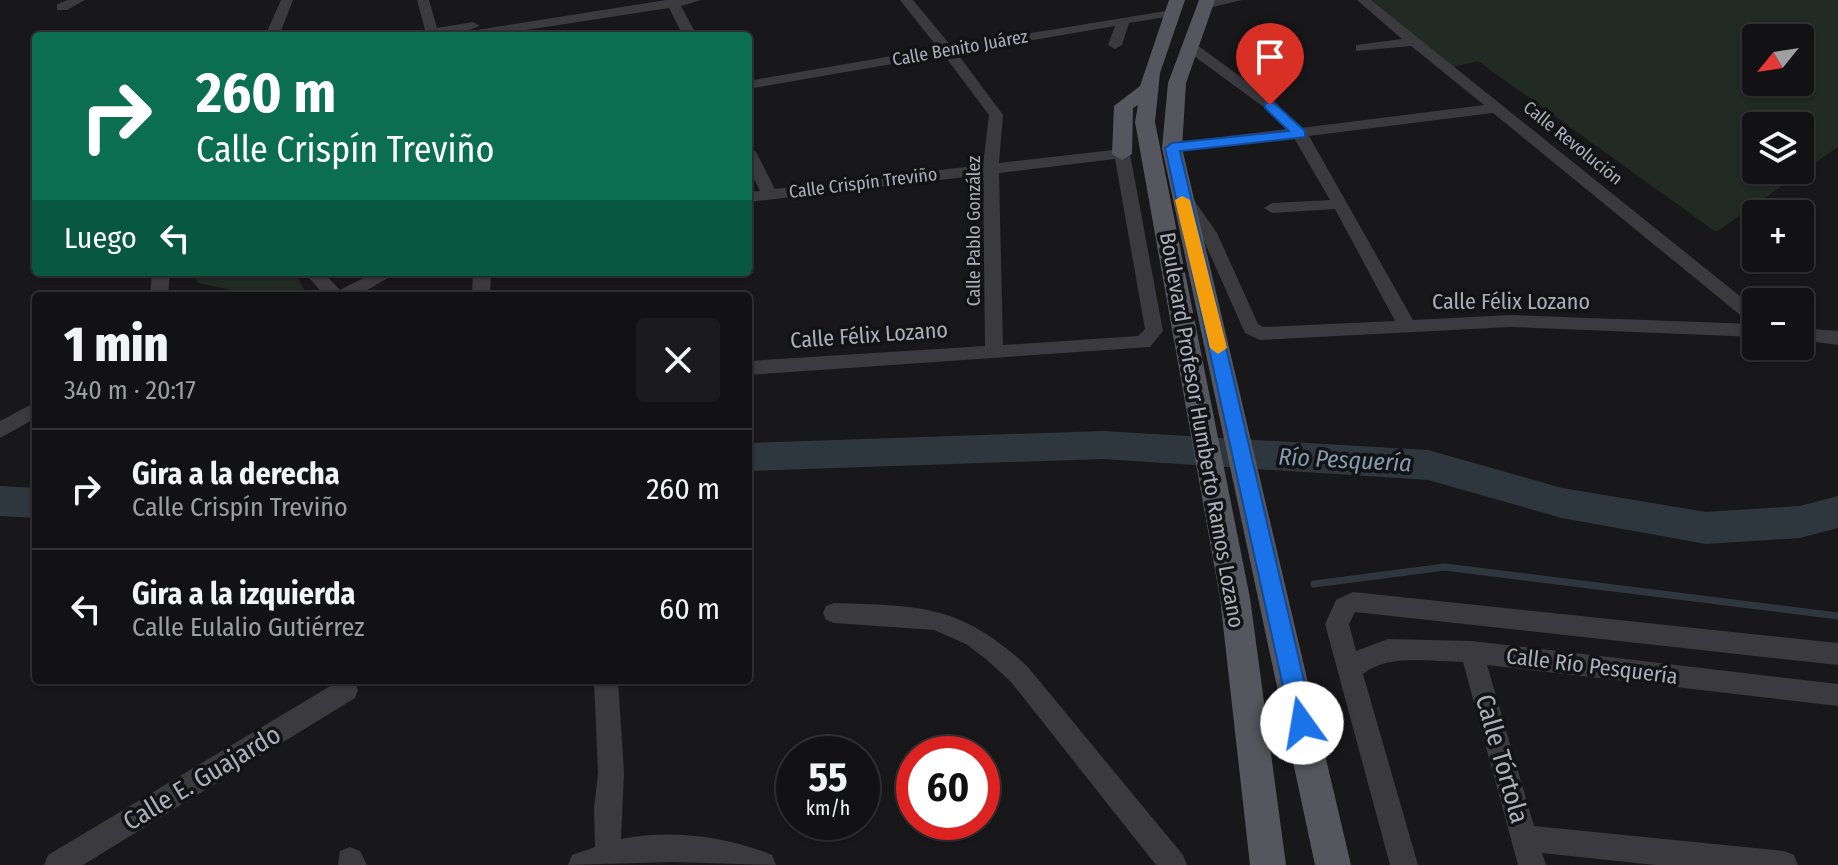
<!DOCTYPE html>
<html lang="es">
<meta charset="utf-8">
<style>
body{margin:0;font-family:"Fira Sans Condensed",sans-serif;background:#1b1b1d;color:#f1f3f6;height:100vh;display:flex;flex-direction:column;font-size:30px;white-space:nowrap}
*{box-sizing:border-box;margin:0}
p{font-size:26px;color:#9c9ea0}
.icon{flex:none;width:44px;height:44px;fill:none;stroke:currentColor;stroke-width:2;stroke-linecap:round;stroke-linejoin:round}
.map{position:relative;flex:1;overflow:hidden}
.panel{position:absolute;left:32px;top:292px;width:720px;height:392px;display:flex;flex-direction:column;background:#121214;border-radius:8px;box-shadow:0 2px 6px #0004,0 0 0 2px #313234}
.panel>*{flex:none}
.top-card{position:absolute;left:32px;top:32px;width:720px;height:244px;border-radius:8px;box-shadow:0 2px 6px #0004,0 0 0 2px #313234;background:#0b6e4f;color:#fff;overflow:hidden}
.needle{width:52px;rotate:240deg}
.fabs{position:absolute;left:1742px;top:24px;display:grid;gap:16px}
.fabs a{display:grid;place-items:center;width:72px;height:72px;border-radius:8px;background:#121214;box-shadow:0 2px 6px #0004,0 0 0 2px #313234;font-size:40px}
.speed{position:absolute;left:776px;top:736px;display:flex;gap:16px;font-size:40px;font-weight:700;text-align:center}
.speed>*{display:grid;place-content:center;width:104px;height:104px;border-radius:50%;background:#121214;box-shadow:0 2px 6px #0004,0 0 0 2px #313234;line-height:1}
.speed small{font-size:20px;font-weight:400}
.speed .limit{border:12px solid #d22;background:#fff;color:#111}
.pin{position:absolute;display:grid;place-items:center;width:68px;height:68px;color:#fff;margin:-82px -34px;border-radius:50% 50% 50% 0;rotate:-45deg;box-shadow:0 0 8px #0007}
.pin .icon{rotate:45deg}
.me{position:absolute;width:88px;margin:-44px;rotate:347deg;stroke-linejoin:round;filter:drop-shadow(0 0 6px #0008)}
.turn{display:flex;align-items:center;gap:28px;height:168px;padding:0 32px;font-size:36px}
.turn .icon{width:104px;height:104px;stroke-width:2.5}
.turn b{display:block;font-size:56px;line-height:68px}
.then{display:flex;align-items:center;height:76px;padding:0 32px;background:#0003;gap:16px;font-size:30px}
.round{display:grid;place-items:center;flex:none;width:84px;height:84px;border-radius:8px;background:#1b1b1d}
.summary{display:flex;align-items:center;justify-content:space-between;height:136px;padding:0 32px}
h1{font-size:48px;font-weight:800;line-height:60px}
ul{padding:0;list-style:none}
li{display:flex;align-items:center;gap:24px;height:120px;padding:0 32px;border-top:2px solid #313234}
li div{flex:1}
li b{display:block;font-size:30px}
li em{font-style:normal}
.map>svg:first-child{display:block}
.green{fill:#222a24;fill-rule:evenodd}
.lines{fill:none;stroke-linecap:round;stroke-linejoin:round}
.stream{stroke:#2f373e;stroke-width:7}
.river{fill:#2f373e;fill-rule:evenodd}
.minor{fill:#3a3a3f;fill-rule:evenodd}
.major{fill:#56575e;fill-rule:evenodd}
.route{fill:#1a73e8;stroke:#114b97;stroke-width:2}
.slow{fill:#f59e0b}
.labels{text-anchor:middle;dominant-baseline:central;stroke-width:7;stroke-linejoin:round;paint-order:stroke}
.far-street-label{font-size:18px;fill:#abafb9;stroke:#131315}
.street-label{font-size:22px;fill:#abafb9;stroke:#131315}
.water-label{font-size:24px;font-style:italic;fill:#849cb2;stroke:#131315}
.near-street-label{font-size:26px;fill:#abafb9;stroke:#131315}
</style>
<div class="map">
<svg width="1838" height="865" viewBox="0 0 1838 865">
<rect width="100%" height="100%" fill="#18181a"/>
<path class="green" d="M1371 0H1838V147L1716 232 1478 61 1454 67ZM1756 38H1800V82H1756ZM1756 126H1800V170H1756Z
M193 272H295L304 289 302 296H261L198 283Z"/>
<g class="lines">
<path class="stream" d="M1314 584 1445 567 1838 616"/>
<path class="river" d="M1103 431 1428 450 1562 488 1706 512 1800 506 1838 496V528L1800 538 1706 544 1562 518 1428 480 1103 459 748 471V443Z
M0 486 36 488V518L0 516Z"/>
<path class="minor" d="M68 0H85L67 10H57V4Z
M281 0H293L279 36H265Z
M417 0H429L437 28 473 22 480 26 464 32 666 0H701L681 6 697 36H683L669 8 487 36H454L461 32 406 36 425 30Z
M900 0H913L951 46 1178 9V15L1129 23 1122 45 1115 49 1108 45 1115 26 957 53 1003 115 999 163 1122 149 1130 154 1163 331 1150 347 748 375V361L985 346 983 175 748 202V192L760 191 748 167V147L756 152 775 189 983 165 989 115 944 55 748 89V81L938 48ZM1115 159 1145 329 1138 336 1003 345 999 173Z
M1212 0H1242L1205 9 1199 5Z
M1357 0H1371L1756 309V337L1511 327 1260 340 1245 333 1201 234 1175 197 1177 193H1189L1217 233 1258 324 1263 327 1395 321 1335 209 1272 213 1264 208 1272 203 1330 200 1294 138 1167 151V145L1172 143 1286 129 1265 108 1183 48V42H1193L1275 102 1301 128 1484 105 1411 46 1356 51V45L1402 39ZM1493 113 1750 323 1753 324 1511 315 1413 320 1309 136Z
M152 272H170L168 296H150Z
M304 272H323L340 290 375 272H398L357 296H325Z
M473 272H491L490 296H472Z
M1800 328 1838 331V345L1800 340Z
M36 402V418L0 438V421Z
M1353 592 1838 643V665L1355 612 1349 624 1356 651 1388 639 1472 641 1838 684V706L1487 665 1534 826 1784 851 1794 855 1798 865H1655L1542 853 1546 865H1518L1463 662C1430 662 1390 653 1363 674L1418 865H1390L1325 624 1336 600Z
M834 603C922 606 959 604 1027 666L1183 855 1187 865H1156L1011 682 987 660 966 644 934 630 834 623 826 620 823 613 826 606Z
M349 680 355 682 358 690 355 698 83 865H44L48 855 337 682Z
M594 680H618L624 773 621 839C670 829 726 836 772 855L776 865 672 862 568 865 572 855 595 847 594 809 598 773Z
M350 847 360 851 367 865H338L340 851Z"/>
<path class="major" d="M1169 0H1185L1160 73 1155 122 1250 598 1286 865H1250L1220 598 1135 122 1138 105 1133 108 1132 154 1122 160 1112 154 1114 106 1140 86Z
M1199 0H1215L1186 83 1182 148 1351 865H1315L1162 148 1168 83Z"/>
</g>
<path class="route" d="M1265 103H1274L1305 131V137L1180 151 1314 723 1310 731 1302 734 1294 731 1291 723 1165 148 1172 143 1289 131 1265 108Z"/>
<path class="slow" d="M1182 196 1190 200 1227 348 1218 354 1210 348 1175 200Z"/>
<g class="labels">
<g class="far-street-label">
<text transform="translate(960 48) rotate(-10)">Calle Benito Juárez</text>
<text transform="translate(1573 143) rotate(39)">Calle Revolución</text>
<text transform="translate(863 183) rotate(-7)">Calle Crispín Treviño</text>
<text transform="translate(974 231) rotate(-90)">Calle Pablo González</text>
</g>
<g class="street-label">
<text x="1511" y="301">Calle Félix Lozano</text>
<text transform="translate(869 335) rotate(-4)">Calle Félix Lozano</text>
<text transform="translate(1202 430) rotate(80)">Boulevard Profesor Humberto Ramos Lozano</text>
<text transform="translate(1592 666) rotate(7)">Calle Río Pesquería</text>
</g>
<g class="water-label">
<text transform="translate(1345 460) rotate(3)">Río Pesquería</text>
</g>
<g class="near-street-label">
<text transform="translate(1502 759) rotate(74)">Calle Tórtola</text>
<text transform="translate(202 778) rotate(-31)">Calle E. Guajardo</text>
</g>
</g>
</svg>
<div class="fabs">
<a><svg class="needle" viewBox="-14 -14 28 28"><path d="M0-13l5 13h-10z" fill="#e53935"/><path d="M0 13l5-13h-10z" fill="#9c9ea0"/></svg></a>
<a><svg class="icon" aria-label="layers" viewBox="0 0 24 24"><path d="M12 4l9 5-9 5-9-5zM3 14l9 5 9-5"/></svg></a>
<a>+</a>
<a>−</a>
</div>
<div class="speed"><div>55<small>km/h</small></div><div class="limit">60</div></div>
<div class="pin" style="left:1270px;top:105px;background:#d93025"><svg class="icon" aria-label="arrive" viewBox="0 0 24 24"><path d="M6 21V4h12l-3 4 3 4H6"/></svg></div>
<svg class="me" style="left:1302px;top:723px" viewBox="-20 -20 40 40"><circle r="19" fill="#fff"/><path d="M0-13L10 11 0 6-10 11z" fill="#1a73e8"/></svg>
<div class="top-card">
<div class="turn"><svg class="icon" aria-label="right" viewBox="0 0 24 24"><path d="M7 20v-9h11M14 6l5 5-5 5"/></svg><div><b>260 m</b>Calle Crispín Treviño</div></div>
<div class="then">Luego<svg class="icon" aria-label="left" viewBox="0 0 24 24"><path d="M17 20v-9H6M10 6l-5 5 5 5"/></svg></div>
</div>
<section class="panel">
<div class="summary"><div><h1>1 min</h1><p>340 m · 20:17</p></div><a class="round"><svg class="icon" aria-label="close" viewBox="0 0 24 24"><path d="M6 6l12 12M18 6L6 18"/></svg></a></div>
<ul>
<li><svg class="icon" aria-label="right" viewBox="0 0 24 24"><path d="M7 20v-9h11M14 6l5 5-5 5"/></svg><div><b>Gira a la derecha</b><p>Calle Crispín Treviño</p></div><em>260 m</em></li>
<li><svg class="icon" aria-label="left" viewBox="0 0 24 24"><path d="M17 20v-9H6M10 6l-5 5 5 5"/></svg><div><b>Gira a la izquierda</b><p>Calle Eulalio Gutiérrez</p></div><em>60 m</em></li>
</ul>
</section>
</div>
